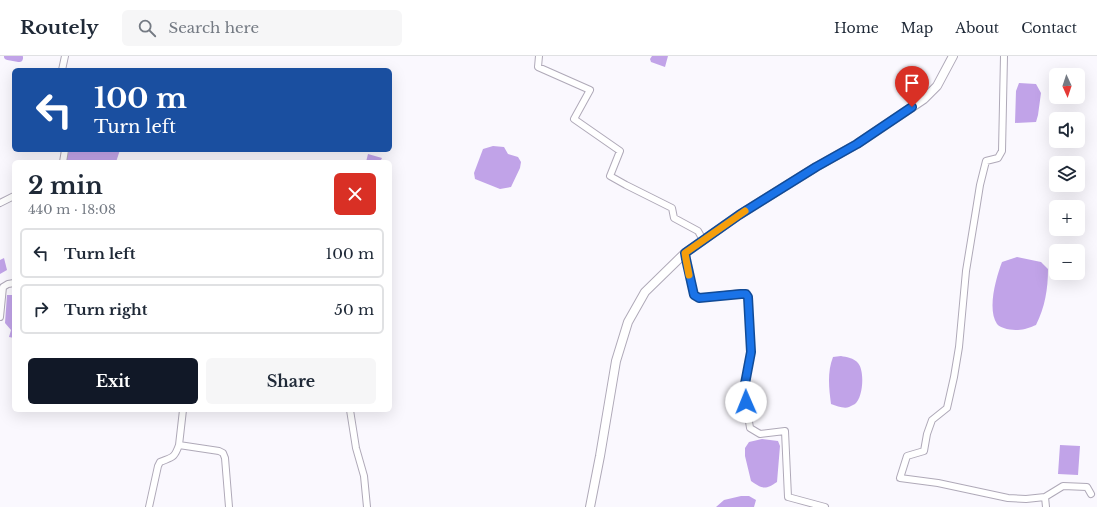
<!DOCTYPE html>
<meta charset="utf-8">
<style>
body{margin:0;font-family:"Libre Baskerville",serif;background:#f6f6f7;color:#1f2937;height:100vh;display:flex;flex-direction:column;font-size:15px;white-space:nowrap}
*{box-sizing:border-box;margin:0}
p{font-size:13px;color:#747a83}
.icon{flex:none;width:22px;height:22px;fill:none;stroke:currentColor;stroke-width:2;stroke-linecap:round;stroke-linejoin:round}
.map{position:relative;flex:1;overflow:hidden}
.panel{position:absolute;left:12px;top:104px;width:380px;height:252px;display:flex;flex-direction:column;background:#fff;border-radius:6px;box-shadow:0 4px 16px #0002}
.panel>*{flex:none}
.hud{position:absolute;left:12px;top:12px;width:380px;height:84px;border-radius:6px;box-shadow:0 4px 16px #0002;background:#1a4fa0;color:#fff;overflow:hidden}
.needle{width:26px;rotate:177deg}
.buttons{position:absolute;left:1049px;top:12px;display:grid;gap:8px}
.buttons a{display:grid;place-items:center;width:36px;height:36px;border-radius:6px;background:#fff;box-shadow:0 4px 16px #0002;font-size:20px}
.pin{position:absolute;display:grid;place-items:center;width:34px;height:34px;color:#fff;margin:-41px -17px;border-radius:50% 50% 50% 0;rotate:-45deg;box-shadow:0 0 4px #0007}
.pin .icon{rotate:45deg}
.me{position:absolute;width:44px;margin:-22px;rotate:359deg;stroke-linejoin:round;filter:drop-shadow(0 0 3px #0008)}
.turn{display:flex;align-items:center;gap:14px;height:84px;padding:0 16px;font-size:18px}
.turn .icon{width:52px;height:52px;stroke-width:2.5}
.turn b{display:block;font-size:28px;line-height:34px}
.round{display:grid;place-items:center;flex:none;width:42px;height:42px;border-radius:6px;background:#f6f6f7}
.summary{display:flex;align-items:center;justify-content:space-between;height:68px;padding:0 16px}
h1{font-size:24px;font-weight:700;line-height:30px}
.button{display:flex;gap:8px;margin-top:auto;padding:8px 16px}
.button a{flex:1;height:46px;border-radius:6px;background:#111827;color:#fff;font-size:16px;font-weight:700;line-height:46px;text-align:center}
.button a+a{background:#f6f6f7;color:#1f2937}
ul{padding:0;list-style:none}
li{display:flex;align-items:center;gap:12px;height:50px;margin:0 8px 6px;padding:0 8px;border:2px solid #e0e1e3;border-radius:6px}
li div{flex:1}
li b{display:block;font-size:15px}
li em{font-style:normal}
header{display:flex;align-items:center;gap:24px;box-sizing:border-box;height:56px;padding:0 20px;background:#fff;border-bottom:1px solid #e0e1e3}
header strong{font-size:19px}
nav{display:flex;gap:22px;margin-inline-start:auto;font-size:14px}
.search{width:280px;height:36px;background:#f6f6f7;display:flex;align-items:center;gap:10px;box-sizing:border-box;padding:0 14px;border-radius:6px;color:#747a83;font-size:15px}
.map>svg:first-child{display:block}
.water{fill:#c1a3e8}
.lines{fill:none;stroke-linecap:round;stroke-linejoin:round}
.canal{stroke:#c1a3e8;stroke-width:8}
.minor-casing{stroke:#afa9b8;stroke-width:8}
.tertiary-casing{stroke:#afa9b8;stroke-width:10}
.minor{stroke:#fff;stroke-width:6}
.tertiary{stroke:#fff;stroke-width:8}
.route-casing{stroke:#114b97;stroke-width:10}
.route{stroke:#1a73e8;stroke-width:7}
.slow{stroke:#f59e0b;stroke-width:7}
</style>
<header>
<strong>Routely</strong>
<div class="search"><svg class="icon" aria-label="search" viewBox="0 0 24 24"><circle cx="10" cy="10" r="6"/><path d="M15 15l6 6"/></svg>Search here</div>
<nav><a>Home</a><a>Map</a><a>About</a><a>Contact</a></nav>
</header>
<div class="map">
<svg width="1097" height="451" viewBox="0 0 1097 451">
<rect width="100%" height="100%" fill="#faf8fe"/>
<path class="water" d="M652 0H668L665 11 651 6 650 3Z
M1019 27 1036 28 1041 37 1038 59 1036 66 1015 67 1016 35Z
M493 90 504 91 508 98 518 101 521 106 520 112 511 131 500 133 475 123 474 117 483 93Z
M69 94H120L116 106H66Z
M368 98 382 102 380 106H366Z
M1017 201 1041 206 1048 213C1048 233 1045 251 1036 269 1031 271 1024 274 1018 274 1012 274 1001 273 997 268 987 253 996 222 1002 206Z
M4 202 7 214 0 218V204Z
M7 239H14V282L9 281 11 274 5 267Z
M841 300C846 301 854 302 858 307 865 315 863 342 855 348 853 349 851 350 849 351 844 353 837 350 831 348 829 333 827 316 833 301Z
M762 383 778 385 780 390 777 426C765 434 763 433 751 425L745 400V392L749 386Z
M1060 389 1080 390 1078 419 1058 418Z
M741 440H749L756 444 754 451H716L724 444Z"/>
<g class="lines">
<path class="canal" d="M8 0 19 2"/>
<defs>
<path id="minor" d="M539 0 538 11 590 34 574 63 620 95 610 120 626 129 672 152 674 162 698 175 703 184
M1004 0 1002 95 998 102 986 105 980 129 976 154 966 215 959 291 954 321 947 352 932 364 927 378 924 395 907 400 900 422 938 427 1008 442 1026 443 1045 441 1063 430 1087 431 1091 438
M62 14 65 0
M63 106 65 94
M0 147 14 140
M685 197 686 203 694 239 699 242 741 237 745 238 748 241 751 296 744 333 750 372 760 378 785 375 788 441 825 451
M0 261 3 231 8 228 14 227
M183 354 179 389 219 395 223 397 225 402 229 451
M350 354 356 392 364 420 367 451
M1045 441 1046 451
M149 451 158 410 160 406C172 401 174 403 179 389"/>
<path id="tertiary" d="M590 451 600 400 616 305 628 266 645 236 685 197 739 159 816 111 857 88 924 43 937 30 953 0"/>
</defs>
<use href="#minor" class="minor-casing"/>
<use href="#tertiary" class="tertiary-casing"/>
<use href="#minor" class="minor"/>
<use href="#tertiary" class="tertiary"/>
</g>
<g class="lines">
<defs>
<path id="route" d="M746 346 744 333 751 296 748 241 746 238H741L699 242 694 239 686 203 685 197 739 159 816 111 857 88 912 51"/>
</defs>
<use href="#route" class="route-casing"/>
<use href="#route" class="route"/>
<path class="slow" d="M689 219 686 203 685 197 745 155"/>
</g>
</svg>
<div class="buttons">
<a><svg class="needle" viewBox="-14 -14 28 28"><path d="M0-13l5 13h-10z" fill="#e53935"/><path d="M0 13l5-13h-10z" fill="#747a83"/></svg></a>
<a><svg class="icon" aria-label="sound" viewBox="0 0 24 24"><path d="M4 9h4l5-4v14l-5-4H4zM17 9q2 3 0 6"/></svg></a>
<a><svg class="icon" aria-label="layers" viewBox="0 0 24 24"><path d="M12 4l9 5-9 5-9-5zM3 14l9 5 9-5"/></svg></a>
<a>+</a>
<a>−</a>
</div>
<div class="pin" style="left:912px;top:51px;background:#d93025"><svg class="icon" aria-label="arrive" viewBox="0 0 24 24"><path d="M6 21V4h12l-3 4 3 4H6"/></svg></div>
<svg class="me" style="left:746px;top:346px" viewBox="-20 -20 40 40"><circle r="19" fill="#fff"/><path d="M0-13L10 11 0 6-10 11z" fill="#1a73e8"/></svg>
<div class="hud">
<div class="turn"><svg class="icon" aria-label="left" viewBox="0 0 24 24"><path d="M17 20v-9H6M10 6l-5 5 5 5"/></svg><div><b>100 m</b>Turn left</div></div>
</div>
<section class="panel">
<div class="summary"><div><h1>2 min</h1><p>440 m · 18:08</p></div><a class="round" style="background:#d93025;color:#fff"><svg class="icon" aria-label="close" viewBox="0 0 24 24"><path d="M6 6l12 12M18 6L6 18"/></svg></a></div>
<ul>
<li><svg class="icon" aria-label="left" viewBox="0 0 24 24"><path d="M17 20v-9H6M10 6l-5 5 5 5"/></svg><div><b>Turn left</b></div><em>100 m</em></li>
<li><svg class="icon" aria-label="right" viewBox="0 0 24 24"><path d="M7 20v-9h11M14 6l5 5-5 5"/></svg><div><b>Turn right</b></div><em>50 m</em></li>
</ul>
<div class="button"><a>Exit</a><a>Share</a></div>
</section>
</div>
